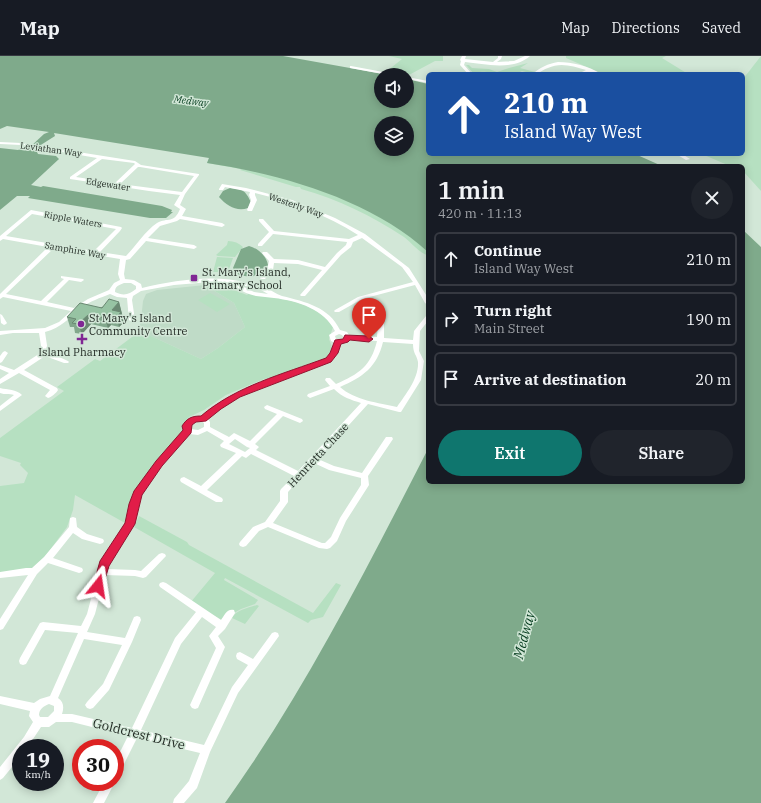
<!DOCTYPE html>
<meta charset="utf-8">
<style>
body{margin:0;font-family:"IBM Plex Serif",serif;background:#20242c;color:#f1f3f6;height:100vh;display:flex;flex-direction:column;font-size:15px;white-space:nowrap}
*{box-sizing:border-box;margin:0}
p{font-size:13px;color:#9ea1a6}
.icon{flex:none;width:22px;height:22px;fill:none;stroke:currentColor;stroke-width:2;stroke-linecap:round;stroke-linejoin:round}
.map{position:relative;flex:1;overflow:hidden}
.sheet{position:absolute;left:426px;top:108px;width:319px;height:320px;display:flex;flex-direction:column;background:#171b24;border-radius:6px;box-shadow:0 2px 10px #0003}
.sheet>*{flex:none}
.guide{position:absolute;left:426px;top:16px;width:319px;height:84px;border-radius:6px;box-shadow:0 2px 10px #0003;background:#1a4fa0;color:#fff;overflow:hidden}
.fabs{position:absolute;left:374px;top:12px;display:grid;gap:8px}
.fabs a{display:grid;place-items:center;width:40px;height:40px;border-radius:50%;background:#171b24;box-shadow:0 2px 10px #0003;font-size:20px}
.speed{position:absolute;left:12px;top:683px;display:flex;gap:8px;font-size:20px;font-weight:700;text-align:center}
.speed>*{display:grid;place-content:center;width:52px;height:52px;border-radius:50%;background:#171b24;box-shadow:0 2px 10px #0003;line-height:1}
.speed small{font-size:10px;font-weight:400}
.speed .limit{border:6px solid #d22;background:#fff;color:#111}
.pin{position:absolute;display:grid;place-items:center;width:34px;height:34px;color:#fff;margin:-41px -17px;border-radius:50% 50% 50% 0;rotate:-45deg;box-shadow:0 0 4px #0007}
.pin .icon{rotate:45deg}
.me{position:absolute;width:44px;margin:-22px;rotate:15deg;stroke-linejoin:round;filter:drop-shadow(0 0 3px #0008)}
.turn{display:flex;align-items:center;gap:14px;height:84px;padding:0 12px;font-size:18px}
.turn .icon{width:52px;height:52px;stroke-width:2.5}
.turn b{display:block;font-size:28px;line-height:34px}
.round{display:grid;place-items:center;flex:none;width:42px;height:42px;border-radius:21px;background:#20242c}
.overview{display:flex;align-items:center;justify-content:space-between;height:68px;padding:0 12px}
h1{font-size:24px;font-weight:600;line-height:30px}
.cta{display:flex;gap:8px;margin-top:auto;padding:8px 12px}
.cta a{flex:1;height:46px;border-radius:24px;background:#0f766e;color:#fff;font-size:16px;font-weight:600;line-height:46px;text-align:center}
.cta a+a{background:#20242c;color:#f1f3f6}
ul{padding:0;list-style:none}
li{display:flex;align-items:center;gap:12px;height:54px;margin:0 8px 6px;padding:0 4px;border:2px solid #363941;border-radius:6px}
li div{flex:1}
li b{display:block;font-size:15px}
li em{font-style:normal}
header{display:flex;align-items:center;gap:24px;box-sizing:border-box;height:56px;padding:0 20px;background:#171b24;border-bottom:1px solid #363941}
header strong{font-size:19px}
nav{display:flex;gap:22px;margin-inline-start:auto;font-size:14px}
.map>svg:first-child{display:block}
.built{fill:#bfdbc7}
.green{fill:#b6e0c1}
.water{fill:#7faa8b;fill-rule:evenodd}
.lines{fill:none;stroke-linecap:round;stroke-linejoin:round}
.minor{fill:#fff;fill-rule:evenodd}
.wall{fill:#82a88c}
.shaded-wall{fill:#6a8872}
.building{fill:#97c3a3;stroke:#6a8872}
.route{fill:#e11d48;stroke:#92132f}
.poi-dot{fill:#802794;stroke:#d2e7d7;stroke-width:1.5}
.labels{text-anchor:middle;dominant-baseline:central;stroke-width:3;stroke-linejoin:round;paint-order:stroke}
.far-street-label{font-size:9px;fill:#1f2721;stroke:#d2e7d7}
.far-water-label{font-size:10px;font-style:italic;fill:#063d1f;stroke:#d2e7d7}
.poi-label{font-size:11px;fill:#1f2721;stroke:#d2e7d7;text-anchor:start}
.street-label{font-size:11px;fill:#1f2721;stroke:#d2e7d7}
.near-street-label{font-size:13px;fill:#1f2721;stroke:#d2e7d7}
.near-water-label{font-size:14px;font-style:italic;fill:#063d1f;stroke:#d2e7d7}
</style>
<header>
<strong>Map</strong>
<nav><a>Map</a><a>Directions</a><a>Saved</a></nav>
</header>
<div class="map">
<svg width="761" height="747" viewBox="0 0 761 747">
<rect width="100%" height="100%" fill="#d2e7d7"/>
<path class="built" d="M205 229 234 247 245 271 218 292 201 303 140 275 139 273 141 264 143 245 146 238 157 234Z"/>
<path class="green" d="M389 0H443V5H435L407 20 387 15 402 3Z
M566 0H666L662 2 688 18H603L566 2Z
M761 0V135L743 115V110H730L704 99 743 98V23Z
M528 7 520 12 535 16 534 18 522 15C508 23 493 14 480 16L481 18H474L466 9H469L472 12 489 13 497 16 509 12Z
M209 102 314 123 428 175V199C420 198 411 186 404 181 370 159 340 144 301 133L300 131H296L240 114 241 113 207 107Z
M228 185C234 185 239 187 243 191L235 201 218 200 216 199 227 189Z
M217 201 233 202 228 216H213Z
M205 229H221L247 239 249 237C277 242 317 245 333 271L329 283 333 294 327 302 280 320 264 323 226 339 204 354 189 361 184 367 182 376 138 430 130 446 125 467 75 439 73 454 67 471 44 502 31 513 0 517V430L24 427 28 417 20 409 21 407 0 400V382L64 335 57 331 95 303 100 305 140 275 201 303 218 292 245 271 234 247Z
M210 237 230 248 217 256 198 244Z
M139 460 187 486 189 489 313 557 336 527 341 529 323 561 311 564 308 567 225 522 224 524 258 544 255 548 241 553 222 564 190 547 215 517 134 471Z
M257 549 259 550 245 568 232 562C236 554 248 552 257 549Z"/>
<path class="water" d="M0 0H283L389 19H381V45H407V23L428 28V98H635L662 110H428V196C372 144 281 118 207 107L209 102 54 77 55 80 36 92 40 93 37 96 38 98 56 100 59 103 31 129 41 131 43 130 162 150 172 154 171 156H173L166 162H150L28 142 30 140H17L0 154V92L18 94 25 91H30L44 78 49 76 7 70 0 73ZM381 67H407V93H381Z
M230 132C243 133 245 134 251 146L248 152C237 156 227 150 219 141L223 135Z
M743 174 761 191V747H225C304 636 366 514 428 393V426H743Z
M249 190C258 192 267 201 268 209 261 221 252 222 239 219L233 212 241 193Z"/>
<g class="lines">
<path class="minor" d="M462 0H466L465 3 493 6 498 2V0H502L501 3 497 6 514 5 525 0H530C513 15 485 8 465 6L464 9 472 18H468L460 9 461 5 460 4Z
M558 6C572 6 589 10 601 18H595L589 16 584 18H578L586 14C573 10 560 6 548 12 542 14 539 18 533 18 540 11 548 8 558 6Z
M351 10 394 18 396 19H388L350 12V10Z
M407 21 428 25V27L407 23Z
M0 86 21 87 135 105 141 109 199 118V119L185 138 180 149 186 153 182 160 222 167 225 169 222 171 180 163 177 165 160 170 148 182 194 189 197 191 194 193 146 185 130 203 126 204 124 218 125 223 134 224 141 228 142 232C176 224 214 218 248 227 254 228 260 230 266 232 271 234 276 238 282 240 306 246 329 251 340 274L347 276 349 279 377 281 378 267 372 256 375 254 377 255 384 267V282L413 284 414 275 426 260 428 259V265L420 275 419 295 424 305 421 324 401 356H399L368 348 318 403 334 410 362 417 386 381H392L393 383 368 420 369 429 346 465 337 485 330 492 327 493 319 492 268 471 259 475 246 490 243 491 240 490 239 488 240 486 253 471 265 466 280 445V435L281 433 294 420 251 398 246 402 242 400 207 434 222 442 223 444 222 446H216L181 426 180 424 181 422 184 421 201 430 236 397 221 391 220 389 224 385 207 375 198 379 189 378 162 410 141 439 138 448 134 468 107 513 135 514 141 515 159 498 162 497 165 498 166 500 146 521 143 522 135 520 105 519 95 558 87 576 125 582 134 561 137 560 140 561 141 564 132 586 109 634 93 652 90 653 87 652 85 649 87 646 103 628 122 589 84 583 58 642C64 646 64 652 62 658H72L132 672 175 582 196 556 160 531 159 529 160 527 163 526 166 527 221 564C224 560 227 552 234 554L235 557 225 573 218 580 225 591 198 652 195 653 192 652 190 649 216 592 209 580 216 571 202 561 181 588 141 674 204 689 232 631 248 609 237 603 236 600 237 597 240 596 253 603 272 577 275 576 278 577 279 580 238 637 210 696 197 732 184 747H173L174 743 189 725 200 697 137 682 118 720 115 722V706L128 680 72 666H56L49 671H41L27 692H21V700L3 722 0 724V711L24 681 33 666 29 660 30 655 0 648V640L34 647 40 643 50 640 78 577 45 574 26 608 23 609 20 608 19 605 20 602 40 567 43 566 81 570 87 558 100 509 126 467 130 448 134 438 156 406 184 374V370L189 363 196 360H201L216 348 235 337 326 303 331 296 335 287 331 285 329 279 335 275C324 253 298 245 274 242 268 241 262 241 256 240 246 238 239 233 230 229V227L210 226 174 229 141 235 133 240 132 244 135 264 132 266 129 264 127 242 117 241 110 238C100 242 90 245 81 252 69 262 61 272 45 276L48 296 68 305 69 306 68 307H64L45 300 24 314 57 332 58 334C56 337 52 341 48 342L45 340 50 334 19 317 0 328V323L9 317 0 313V309L14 314 42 296 39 277H13L0 279V275L45 272 59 266 71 255 3 241 0 243V238L48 191 3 183 0 185V180L31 154 121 171 122 172 120 175 100 196 126 200C136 190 145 175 157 167 168 161 174 168 180 153L174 149 180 139 149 135 70 123V121L97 102 21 89 0 88ZM102 103 134 107 135 108 115 127 76 121ZM138 111H140L194 120 182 136 120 128ZM32 158 116 173 94 195 6 180ZM54 192 120 203 118 218 120 224 114 227 109 234 88 243 74 252 47 246 69 224 81 226 84 224 83 223 61 220V222L64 223 41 245 6 238ZM124 227H131L136 230V233C129 239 123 240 115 236 115 230 119 229 124 227ZM238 228 261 234 268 238 254 236ZM339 278 342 279 344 282 340 284 336 283 335 280ZM350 283 377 285C371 310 359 318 336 328L330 322H326L325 324 330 330 308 338 307 340 310 342 334 333C342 341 351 344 361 347L298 415 256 394 259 391 255 388 283 360 300 367 303 365 302 363 267 349 264 351 265 353 277 358 250 385 234 377 229 381 210 371V366L208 363 220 352 239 341 330 305 337 297 340 288ZM383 286 413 288C413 298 417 299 418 306 419 322 406 338 397 351 379 347 354 344 340 331 363 321 377 311 383 286ZM196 365H201L204 367V371L198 374 191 373V369ZM235 383 247 391 250 392 245 396 229 388ZM314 407 329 414 361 422V429L340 462 331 481 325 487H322L273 467 288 446V436ZM49 648 54 650V655L48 661H40L39 659C39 653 44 650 49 648Z
M676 98H682L690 103 686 104Z
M222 128 246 132 292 144 335 162 365 178 409 212 428 242V249L425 247 415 229 362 243 339 256H335L334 255 335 254 358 241 413 226 402 211 362 182 353 186 351 191 341 199 305 240H301L300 239 322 214 298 208 274 207 273 214 265 223H261L260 222 267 214 269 205 262 197 263 196H267L274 203 298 204 325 211 337 197 346 189 347 186 273 178 262 190H258V188L269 176 259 165V163H263L274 175 349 183 358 179C327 159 291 146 255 137V139L257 144 252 155H248L247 154 251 144 249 139 250 136 225 131 223 134H219V133Z
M0 258 2 259 7 267 6 268 4 269 1 267Z
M5 295 8 297 2 306 0 307V300L3 296Z
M0 332C8 334 16 333 22 339L0 355V350L14 339C9 337 5 339 0 337Z
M73 461 76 462 77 471 87 478 103 483 104 485 103 487 100 488 82 483 73 477 53 502 82 512 83 514 82 516 79 517 48 507 37 518 3 573 0 574V563L28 519 0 522V516L26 512H32L44 501 69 471 70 462Z
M104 726H115L104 747H93Z"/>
</g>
<path class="wall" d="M119 246 124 266 119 271 111 269 108 272 91 268 82 278 75 277 74 271H70L67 261Z"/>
<path class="shaded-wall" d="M119 246 124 266 119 271 117 261 112 254Z
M88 259 91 268 82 278 78 268Z
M108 259 111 269 108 272 105 262Z"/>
<path class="building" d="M109 243 119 246 112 254 121 256 117 261 108 259 105 262 88 259 78 268 72 267 76 263 67 261 80 247 102 252Z"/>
<path class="route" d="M345 279 369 280 373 283 369 286 350 284 348 286 341 288 338 297 331 306 240 341 221 353 206 365 196 366 192 369 191 377 162 410 142 439 135 468 109 510 102 533 98 535 94 533 93 530 100 505 125 467 129 448 134 435 156 405 183 374 182 370C187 362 192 360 201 360 236 330 283 318 326 302L330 297 335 284 343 283Z"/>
<g class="poi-dot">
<rect x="190" y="218" width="8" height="8" rx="2"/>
<circle cx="81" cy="268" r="4"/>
<path d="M80 277h4v4h4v4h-4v4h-4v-4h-4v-4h4z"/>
</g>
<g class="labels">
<g class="far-street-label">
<text transform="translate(51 93) rotate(8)">Leviathan Way</text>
<text transform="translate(108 128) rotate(9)">Edgewater</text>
<text transform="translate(296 149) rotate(19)">Westerly Way</text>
<text transform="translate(73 163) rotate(10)">Ripple Waters</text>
<text transform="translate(75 194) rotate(10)">Samphire Way</text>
</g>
<g class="far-water-label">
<text transform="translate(191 45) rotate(7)">Medway</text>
</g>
<g class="poi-label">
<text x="202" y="216">St. Mary's Island,<tspan x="202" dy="13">Primary School</tspan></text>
<text x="89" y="262">St Mary's Island<tspan x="89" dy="13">Community Centre</tspan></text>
<text x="82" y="296" text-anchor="middle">Island Pharmacy</text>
</g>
<g class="street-label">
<text transform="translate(318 399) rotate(-47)">Henrietta Chase</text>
</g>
<g class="near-street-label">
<text transform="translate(139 678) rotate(14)">Goldcrest Drive</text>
</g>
<g class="near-water-label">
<text transform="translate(524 579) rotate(-75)">Medway</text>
</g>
</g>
</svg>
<div class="fabs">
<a><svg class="icon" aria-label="sound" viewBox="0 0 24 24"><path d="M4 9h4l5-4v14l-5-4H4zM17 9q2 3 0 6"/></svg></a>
<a><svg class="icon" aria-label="layers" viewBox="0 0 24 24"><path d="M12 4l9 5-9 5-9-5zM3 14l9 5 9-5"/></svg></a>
</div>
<div class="speed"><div>19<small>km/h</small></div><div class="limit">30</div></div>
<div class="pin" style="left:369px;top:283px;background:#d93025"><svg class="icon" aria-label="arrive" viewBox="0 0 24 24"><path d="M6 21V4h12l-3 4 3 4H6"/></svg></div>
<svg class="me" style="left:98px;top:530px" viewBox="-20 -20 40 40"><path d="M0-17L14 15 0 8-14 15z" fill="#e11d48" stroke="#fff" stroke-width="4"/></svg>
<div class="guide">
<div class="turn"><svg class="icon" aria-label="ahead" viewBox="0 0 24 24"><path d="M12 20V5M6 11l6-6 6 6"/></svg><div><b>210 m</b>Island Way West</div></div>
</div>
<section class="sheet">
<div class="overview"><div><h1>1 min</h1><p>420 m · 11:13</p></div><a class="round"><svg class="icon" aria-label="close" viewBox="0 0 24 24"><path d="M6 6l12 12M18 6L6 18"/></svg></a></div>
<ul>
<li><svg class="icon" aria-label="ahead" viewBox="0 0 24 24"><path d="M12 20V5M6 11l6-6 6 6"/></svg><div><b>Continue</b><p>Island Way West</p></div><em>210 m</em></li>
<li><svg class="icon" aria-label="right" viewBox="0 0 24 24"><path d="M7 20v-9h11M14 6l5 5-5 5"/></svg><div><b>Turn right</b><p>Main Street</p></div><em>190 m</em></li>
<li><svg class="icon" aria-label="arrive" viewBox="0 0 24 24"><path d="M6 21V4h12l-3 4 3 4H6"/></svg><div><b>Arrive at destination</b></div><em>20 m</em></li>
</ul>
<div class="cta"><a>Exit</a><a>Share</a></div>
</section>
</div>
